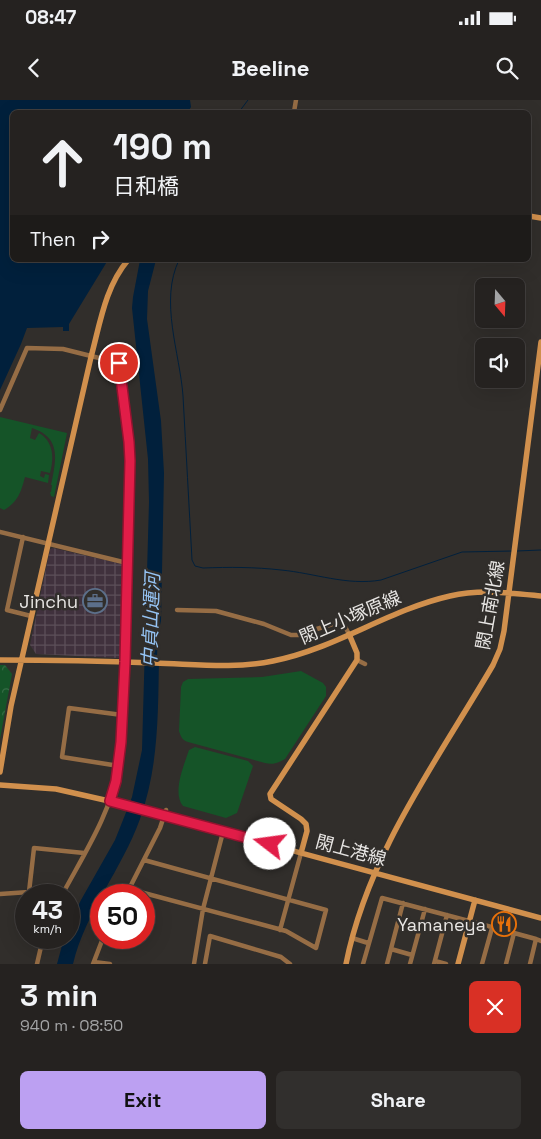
<!DOCTYPE html>
<meta charset="utf-8">
<style>
body{margin:0;font-family:"Space Grotesk","Noto Sans JP",sans-serif;background:#312f2d;color:#f1f3f6;height:100vh;display:flex;flex-direction:column;font-size:19px;white-space:nowrap}
*{box-sizing:border-box;margin:0}
p{font-size:16px;color:#a3a4a5}
.icon{flex:none;width:28px;height:28px;fill:none;stroke:currentColor;stroke-width:2;stroke-linecap:round;stroke-linejoin:round}
.map{position:relative;height:864px;overflow:hidden}
.sheet{display:flex;flex-direction:column;background:#252220;flex:1}
.sheet>*{flex:none}
.top-card{position:absolute;left:10px;top:10px;width:521px;height:152px;border-radius:8px;box-shadow:0 5px 20px #0002,0 0 0 1px #423f3e;background:#252220;color:#f1f3f6;overflow:hidden}
.needle{width:32px;rotate:161deg}
.tools{position:absolute;left:475px;top:178px;display:grid;gap:10px}
.tools a{display:grid;place-items:center;width:50px;height:50px;border-radius:8px;background:#252220;box-shadow:0 5px 20px #0002,0 0 0 1px #423f3e;font-size:25px}
.speed{position:absolute;left:15px;top:784px;display:flex;gap:10px;font-size:25px;font-weight:700;text-align:center}
.speed>*{display:grid;place-content:center;width:65px;height:65px;border-radius:50%;background:#252220;box-shadow:0 5px 20px #0002,0 0 0 1px #423f3e;line-height:1}
.speed small{font-size:12px;font-weight:400}
.speed .limit{border:8px solid #d22;background:#fff;color:#111}
.pin{position:absolute;display:grid;place-items:center;width:42px;height:42px;color:#fff;margin:-21px;border:2px solid #fff;border-radius:50%;box-shadow:0 1px 5px #0007}
.me{position:absolute;width:55px;margin:-28px;rotate:285deg;stroke-linejoin:round;filter:drop-shadow(0 0 4px #0008)}
.turn{display:flex;align-items:center;gap:18px;height:105px;padding:0 20px;font-size:22px}
.turn .icon{width:65px;height:65px;stroke-width:2.5}
.turn b{display:block;font-size:35px;line-height:42px}
.then{display:flex;align-items:center;height:48px;padding:0 20px;background:#0003;gap:10px;font-size:19px}
.round{display:grid;place-items:center;flex:none;width:52px;height:52px;border-radius:8px;background:#312f2d}
.summary{display:flex;align-items:center;justify-content:space-between;height:85px;padding:0 20px}
h1{font-size:30px;font-weight:700;line-height:38px}
.button{display:flex;gap:10px;margin-top:auto;padding:10px 20px}
.button a{flex:1;height:58px;border-radius:8px;background:#bca0f2;color:#111;font-size:20px;font-weight:700;line-height:58px;text-align:center}
.button a+a{background:#312f2d;color:#f1f3f6}
.status{display:flex;justify-content:space-between;align-items:center;height:35px;padding:0 25px;background:#252220;direction:ltr}
.status svg{height:14px;fill:currentColor}
header{display:flex;justify-content:space-between;align-items:center;height:65px;padding:0 20px;background:#252220;font-size:22px;font-weight:700}
.map>svg:first-child{display:block}
.industrial{fill:url(#industrial-grid)}
.grass{fill:#155428}
.park{fill:url(#park-crowns)}
.water{fill:#01203c}
.lines{fill:none;stroke-linecap:round;stroke-linejoin:round}
.stream{stroke:#01203c;stroke-width:1}
.street{stroke:#966d45;stroke-width:4.5}
.secondary{stroke:#d1904d;stroke-width:5.5}
.route-casing{stroke:#92132f;stroke-width:12}
.route{stroke:#e11d48;stroke-width:9}
.labels{text-anchor:middle;dominant-baseline:central;stroke-width:5;stroke-linejoin:round;paint-order:stroke}
.poi-label{font-size:18px;fill:#e8e6e4;stroke:#312e2b;text-anchor:end}
.street-label{font-size:18px;fill:#e8e6e4;stroke:#312e2b}
.water-label{font-size:19px;font-style:italic;fill:#95c3f3;stroke:#312e2b}
</style>
<div class="status"><b>08:47</b><svg viewBox="0 0 49 12"><path d="M0 12V9h3v3zM5 12V6h3v6zM10 12V3h3v9zM15 12V0h3v12zM26 1h20v11H26zM47 4h2v5h-2z"/></svg></div>
<header><svg class="icon" aria-label="back" viewBox="0 0 24 24"><path d="M15 5l-7 7 7 7"/></svg>Beeline<svg class="icon" aria-label="search" viewBox="0 0 24 24"><circle cx="10" cy="10" r="6"/><path d="M15 15l6 6"/></svg></header>
<div class="map">
<svg width="541" height="864" viewBox="0 0 541 864">
<defs>
<pattern id="industrial-grid" width="8" height="8" patternUnits="userSpaceOnUse" patternTransform="scale(1.25)"><rect width="8" height="8" fill="#40313d"/><path d="M0 4h8M4 0v8" fill="none" stroke="#5c4f59"/></pattern>
<pattern id="park-crowns" width="20" height="18" patternUnits="userSpaceOnUse" patternTransform="scale(1.25)"><rect width="20" height="18" fill="#155428"/><path d="M2 6a3 3 0 1 1 6 0M12 15a3 3 0 1 1 6 0" fill="none" stroke="#376d47"/></pattern>
</defs>
<rect width="100%" height="100%" fill="#312e2b"/>
<path class="industrial" d="M53 448 122 464 124 467 122 556 119 558 36 554 30 545 50 449Z"/>
<path class="grass" d="M0 317 67 333 54 397 51 396 50 392H51L52 385H51C56 360 62 338 32 328L30 338 35 340 39 333C54 342 54 358 50 373L41 371 40 376 44 378 45 374 49 375 48 383 25 377C21 392 18 402 4 410L0 408Z
M301 571 323 583 326 587V596L285 659C278 663 273 665 265 663L188 642C182 640 181 637 179 631L181 587 183 582 188 579 262 577Z
M195 647 248 661 253 666 237 713 226 718 183 706C172 693 184 665 189 650Z"/>
<path class="park" d="M0 565H5L12 574 0 639Z"/>
<path class="water" d="M0 0H190L191 7 188 12H12V160H108L69 224V231H63V227L27 228 21 244 0 290Z
M140 160H156L148 191 147 219 161 321 164 373 161 521 158 533 157 556 159 557C158 612 159 666 140 719 122 769 86 811 73 864H57L64 838H69V824L81 800 115 740 125 715 132 697 142 650 149 402 148 359 132 208 133 197Z"/>
<g class="lines">
<path class="stream" d="M239 12 248 0
M179 160C159 201 180 253 183 296 186 350 189 405 192 460L195 466 203 468C229 467 255 467 281 470 314 473 347 486 381 480L462 452 513 451
M517 451 541 450"/>
<path class="street" d="M294 12 296 0
M0 310 27 248 63 249 119 263 129 342 130 361 125 562 119 666C111 713 84 754 62 795
M0 432 127 463
M23 437 7 510 31 516
M177 510 216 511 264 524 291 535H298L342 521 349 534
M357 560 365 564
M119 666 62 657 69 608 122 615
M129 789 286 831 316 848 326 810 144 760
M29 792 34 748 84 753
M0 794 29 792 42 795
M126 795 160 728 166 710
M280 830 301 753
M514 833 536 839
M352 838 368 843
M391 849 412 855
M435 861 446 864
M94 862 110 864
M37 864 43 838
M93 864 103 838
M194 864 203 809 223 732
M205 864 210 836 281 857 290 864
M363 864 382 798 514 833 506 864
M387 864 403 803
M410 864 425 809
M434 864 447 815
M482 864 492 828
M530 864 536 839 541 841"/>
<path class="secondary" d="M529 116 541 118
M0 560C52 560 104 561 155 563 194 564 235 569 273 561 335 549 388 510 450 496 480 489 511 493 541 496
M0 672 11 606 91 257C100 224 105 187 128 160
M0 685 56 689 109 701 541 818
M301 753 307 731 306 724 301 719 271 699 270 694 357 560V553L349 534
M346 864C368 753 437 661 493 565L500 549 504 531 541 242
M458 864 475 800"/>
</g>
<g class="lines">
<defs>
<path id="route" d="M119 263 129 342 130 361 125 562 121 642 116 681 110 701 270 744"/>
</defs>
<use href="#route" class="route-casing"/>
<use href="#route" class="route"/>
</g>
<defs>
<symbol id="office-ring" viewBox="-11 -11 22 22"><circle r="9.5" fill="#312e2b" stroke="#5c6f8a" stroke-width="1.5"/><path d="M-6-3h4V-5.5h4V-3h4V5H-6ZM-1-4.5V-3h2v-1.5ZM-6 0V1H6V0Z" fill="#5c6f8a"/></symbol>
<symbol id="restaurant-ring" viewBox="-11 -11 22 22"><circle r="9.5" fill="#312e2b" stroke="#e8710a" stroke-width="1.5"/><path d="M-5-6h1v4h1v-4h1v4h1v-4h1v5L-1.5 .5V6h-2V.5L-5-1ZM5-6V6H3V1.5H1.5Q1.5-4 5-6Z" fill="#e8710a"/></symbol>
</defs>
<g fill-rule="evenodd">
<use href="#office-ring" x="81" y="487" width="28" height="28"/>
<use href="#restaurant-ring" x="490" y="810" width="28" height="28"/>
</g>
<g class="labels">
<g class="poi-label">
<text x="78" y="501">Jinchu</text>
<text x="486" y="824">Yamaneya</text>
</g>
<g class="street-label">
<text transform="translate(490 505) rotate(-80)">閖上南北線</text>
<text transform="translate(350 517) rotate(-23)">閖上小塚原線</text>
<text transform="translate(351 750) rotate(15)">閖上港線</text>
</g>
<g class="water-label">
<text transform="translate(151 520) rotate(-88)">中貞山運河</text>
</g>
</g>
</svg>
<div class="tools">
<a><svg class="needle" viewBox="-14 -14 28 28"><path d="M0-13l5 13h-10z" fill="#e53935"/><path d="M0 13l5-13h-10z" fill="#a3a4a5"/></svg></a>
<a><svg class="icon" aria-label="sound" viewBox="0 0 24 24"><path d="M4 9h4l5-4v14l-5-4H4zM17 9q2 3 0 6"/></svg></a>
</div>
<div class="speed"><div>43<small>km/h</small></div><div class="limit">50</div></div>
<div class="pin" style="left:119px;top:263px;background:#d93025"><svg class="icon" aria-label="arrive" viewBox="0 0 24 24"><path d="M6 21V4h12l-3 4 3 4H6"/></svg></div>
<svg class="me" style="left:270px;top:744px" viewBox="-20 -20 40 40"><circle r="19" fill="#fff"/><path d="M0-13L10 11 0 6-10 11z" fill="#e11d48"/></svg>
<div class="top-card">
<div class="turn"><svg class="icon" aria-label="ahead" viewBox="0 0 24 24"><path d="M12 20V5M6 11l6-6 6 6"/></svg><div><b>190 m</b>日和橋</div></div>
<div class="then">Then<svg class="icon" aria-label="right" viewBox="0 0 24 24"><path d="M7 20v-9h11M14 6l5 5-5 5"/></svg></div>
</div>
</div>
<section class="sheet">
<div class="summary"><div><h1>3 min</h1><p>940 m · 08:50</p></div><a class="round" style="background:#d93025;color:#fff"><svg class="icon" aria-label="close" viewBox="0 0 24 24"><path d="M6 6l12 12M18 6L6 18"/></svg></a></div>
<div class="button"><a>Exit</a><a>Share</a></div>
</section>
